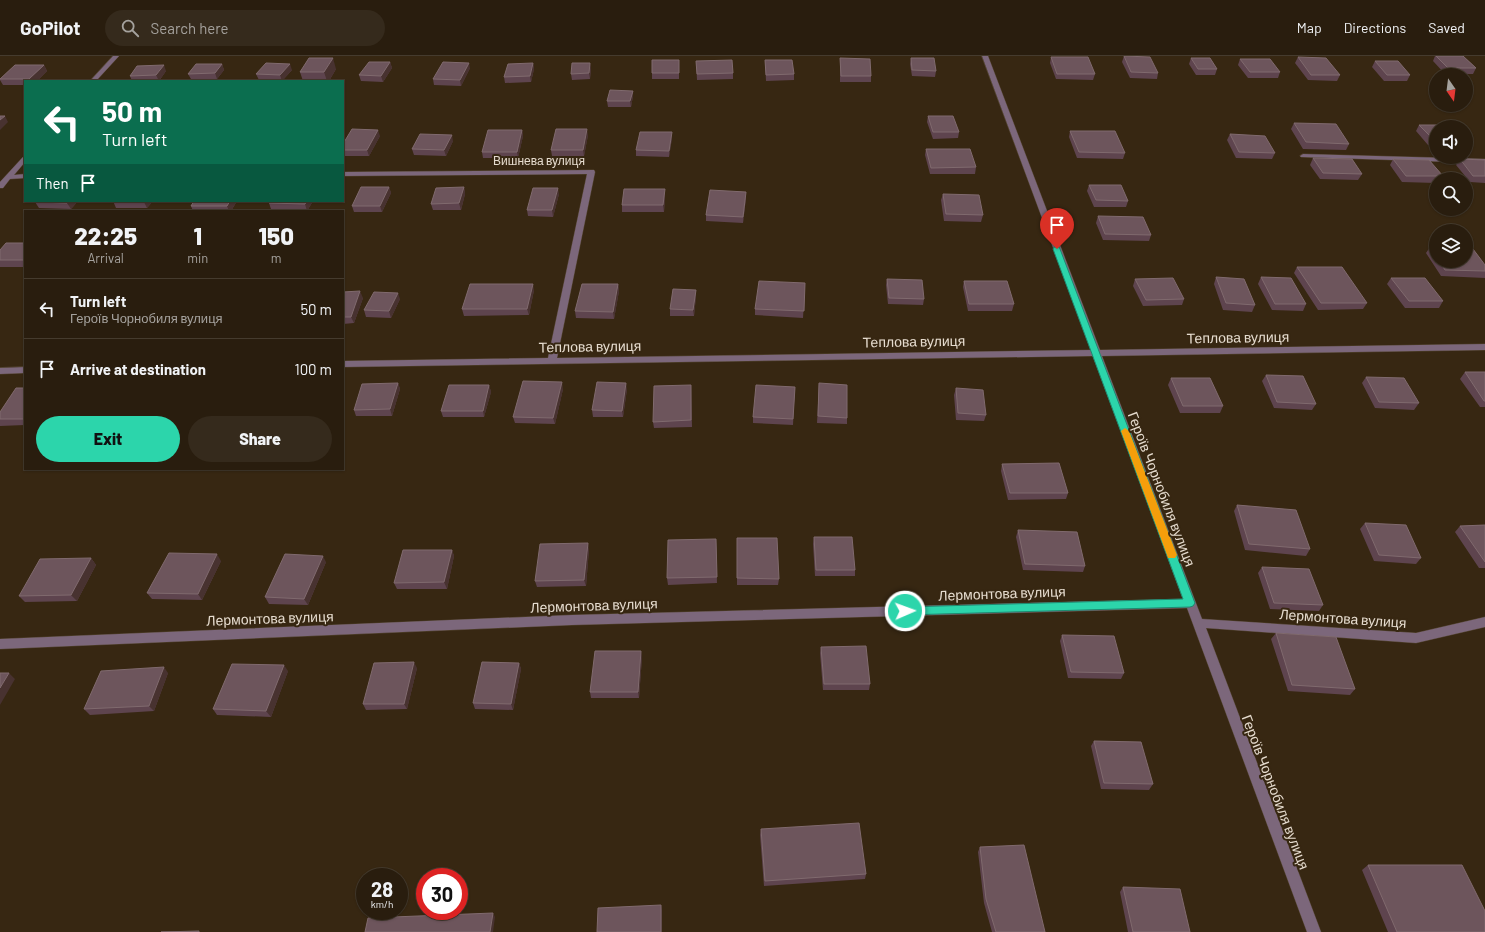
<!DOCTYPE html>
<meta charset="utf-8">
<style>
body{margin:0;font-family:Barlow,sans-serif;background:#352a1c;color:#f1f3f6;height:100vh;display:flex;flex-direction:column;font-size:15px;white-space:nowrap}
*{box-sizing:border-box;margin:0}
p{font-size:13px;color:#a5a29e}
.icon{flex:none;width:22px;height:22px;fill:none;stroke:currentColor;stroke-width:2;stroke-linecap:round;stroke-linejoin:round}
.map{position:relative;flex:1;overflow:hidden}
.drawer{position:absolute;left:24px;top:154px;width:320px;height:260px;display:flex;flex-direction:column;background:#291d0e;border-radius:0px;box-shadow:0 1px 3px #0004,0 0 0 1px #453b2e}
.drawer>*{flex:none}
.banner{position:absolute;left:24px;top:24px;width:320px;height:122px;border-radius:0px;box-shadow:0 1px 3px #0004,0 0 0 1px #453b2e;background:#0b6e4f;color:#fff;overflow:hidden}
.needle{width:26px;rotate:166deg}
.tools{position:absolute;left:1429px;top:12px;display:grid;gap:8px}
.tools a{display:grid;place-items:center;width:44px;height:44px;border-radius:50%;background:#291d0e;box-shadow:0 1px 3px #0004,0 0 0 1px #453b2e;font-size:20px}
.speed{position:absolute;left:356px;top:812px;display:flex;gap:8px;font-size:20px;font-weight:700;text-align:center}
.speed>*{display:grid;place-content:center;width:52px;height:52px;border-radius:50%;background:#291d0e;box-shadow:0 1px 3px #0004,0 0 0 1px #453b2e;line-height:1}
.speed small{font-size:10px;font-weight:400}
.speed .limit{border:6px solid #d22;background:#fff;color:#111}
.pin{position:absolute;display:grid;place-items:center;width:34px;height:34px;color:#fff;margin:-41px -17px;border-radius:50% 50% 50% 0;rotate:-45deg;box-shadow:0 0 4px #0007}
.pin .icon{rotate:45deg}
.me{position:absolute;width:44px;margin:-22px;rotate:88deg;stroke-linejoin:round;filter:drop-shadow(0 0 3px #0008)}
.turn{display:flex;align-items:center;gap:14px;height:84px;padding:0 12px;font-size:18px}
.turn .icon{width:52px;height:52px;stroke-width:2.5}
.turn b{display:block;font-size:28px;line-height:34px}
.then{display:flex;align-items:center;height:38px;padding:0 12px;background:#0003;gap:8px;font-size:15px}
.eta{display:flex;justify-content:space-evenly;align-items:center;height:68px;text-align:center}
.eta b{font-size:24px;font-weight:800;line-height:28px}
.cta{display:flex;gap:8px;margin-top:auto;padding:8px 12px}
.cta a{flex:1;height:46px;border-radius:24px;background:#2cd5ab;color:#111;font-size:16px;font-weight:800;line-height:46px;text-align:center}
.cta a+a{background:#352a1c;color:#f1f3f6}
ul{padding:0;list-style:none}
li{display:flex;align-items:center;gap:12px;height:60px;padding:0 12px;border-top:1px solid #453b2e}
li div{flex:1}
li b{display:block;font-size:15px}
li em{font-style:normal}
header{display:flex;align-items:center;gap:24px;box-sizing:border-box;height:56px;padding:0 20px;background:#291d0e;border-bottom:1px solid #453b2e}
header strong{font-size:19px}
nav{display:flex;gap:22px;margin-inline-start:auto;font-size:14px}
.search{width:280px;height:36px;background:#352a1c;display:flex;align-items:center;gap:10px;box-sizing:border-box;padding:0 14px;border-radius:22px;color:#a5a29e;font-size:15px}
.map>svg:first-child{display:block}
.lines{fill:none;stroke-linecap:round;stroke-linejoin:round}
.minor-casing{stroke:#534430;stroke-width:1}
.minor{fill:#7c677b;fill-rule:evenodd}
.wall{fill:#5e444e}
.shaded-wall{fill:#483230}
.building{fill:#6d555c;stroke:#806a6e}
.route{fill:#2cd5ab;stroke:#1d8a6f}
.slow{fill:#f59e0b}
.labels{text-anchor:middle;dominant-baseline:central;stroke-width:4;stroke-linejoin:round;paint-order:stroke}
.far-street-label{font-size:12px;fill:#e6dccf;stroke:#372712}
.street-label{font-size:14px;fill:#e6dccf;stroke:#372712}
</style>
<header>
<strong>GoPilot</strong>
<div class="search"><svg class="icon" aria-label="search" viewBox="0 0 24 24"><circle cx="10" cy="10" r="6"/><path d="M15 15l6 6"/></svg>Search here</div>
<nav><a>Map</a><a>Directions</a><a>Saved</a></nav>
</header>
<div class="map">
<svg width="1485" height="876" viewBox="0 0 1485 876">
<rect width="100%" height="100%" fill="#372712"/>
<g class="lines">
<defs>
<path id="minor" d="M113 0H119L96 25H90Z
M982 0H988L1100 294 1485 288V294L1102 300 1202 563 1416 577 1485 561V571L1416 587 1206 572 1321 876H1307L1187 552 572 569 0 593V583L572 559 1183 543 1093 300 343 311V305L548 302 587 118 343 120V116L594 114 595 116 557 302 1091 294Z
M1303 98 1485 103V107L1301 101 1300 100Z
M25 100V106L14 119 25 118V122L10 123 3 132H0V126L23 101Z
M25 311V317L0 318V312Z"/>
</defs>
<use href="#minor" class="minor-casing"/>
<use href="#minor" class="minor"/>
</g>
<path class="wall" d="M1124 0 1158 17 1157 23 1130 22 1122 6Z
M1435 0H1463L1476 12 1473 18H1445L1433 5Z
M1051 1 1095 18 1093 24 1056 23 1050 7Z
M1298 1 1340 19 1337 25 1308 24 1295 7Z
M840 2 871 20V26H840Z
M911 2 936 15 935 21 912 20 910 8Z
M1191 2 1217 13 1215 19H1196L1189 8Z
M1240 3 1280 16 1278 22H1248L1238 9Z
M679 4V23H652V17Z
M765 4 794 18V24L766 25Z
M696 5 733 17V23L697 24Z
M1375 5 1410 19 1407 25H1384L1372 11Z
M390 6 392 12 383 26 361 25 359 19Z
M533 7 534 13 531 26 505 27 504 21Z
M222 8 224 14 217 23H191L188 18Z
M44 9 47 15 37 25H25V29H3L0 24V23Z
M470 12 461 30 434 29 433 23Z
M591 12 590 23 572 24 571 18Z
M336 13 329 25H303L300 16Z
M292 14 282 25 259 24 256 18Z
M166 15 159 25H132L130 20Z
M633 35V40L631 51H608L607 45Z
M928 60 959 76 958 82 933 83 927 66Z
M1294 67 1349 88 1346 94 1303 93 1291 73Z
M1419 69 1436 71V89H1428L1416 75Z
M522 74 523 80 518 102H483L482 96Z
M1070 75 1125 97 1123 103 1077 102 1069 81Z
M1230 78 1275 97 1272 103 1236 102 1227 84Z
M1466 78 1470 82 1466 88Z
M588 79 584 100H552L551 94Z
M380 80 369 100H343V88Z
M672 82 669 101 636 100V94Z
M453 85 446 100 414 99 412 93Z
M926 93 976 111 975 118H930L925 99Z
M1313 102 1362 118 1358 124 1320 123 1310 109Z
M1393 103 1443 120 1442 123H1436V127L1402 126 1390 109Z
M1460 103 1485 104V127L1470 126 1456 109Z
M1089 129 1128 145 1126 151H1094L1087 135Z
M389 131 391 137 382 156H354L352 150Z
M464 131 465 138 461 154H433L431 148Z
M559 138 553 161 528 160 527 154Z
M943 138 983 159 981 166 944 165 941 144Z
M665 140 664 156H622V149Z
M746 142 743 167 706 165V159Z
M78 145 71 153 39 152 35 146Z
M113 145H153L147 152H116Z
M194 145H237L231 155H193L191 150Z
M313 145 307 155 271 153 269 147Z
M1098 160 1151 179 1149 185 1103 184 1096 167Z
M25 187V211H0V194Z
M1430 191H1436V205H1466L1485 209V222L1441 220 1426 197Z
M1297 211 1367 247 1363 253 1318 254 1294 217Z
M1216 221 1255 249 1252 256 1223 254 1214 228Z
M1261 221 1306 248 1303 255 1272 254 1258 228Z
M1391 222 1443 245 1439 252H1405L1387 228Z
M887 223 924 243 923 249 888 248 886 229Z
M1135 223 1184 243 1182 249 1143 250 1133 230Z
M964 225 1014 248 1012 255H968L963 231Z
M805 227 803 262 755 259V253Z
M618 228 619 235 614 263 576 262 575 255Z
M534 234 529 259 464 260 462 253Z
M696 234V240L694 260H670V253Z
M343 236 363 242 354 267 343 268Z
M400 243 391 262 366 261 364 254Z
M1465 316H1485V351H1480L1460 323Z
M1266 319 1316 348 1312 354 1274 352 1262 325Z
M1366 321 1419 347 1414 354 1375 352 1362 327Z
M1171 322 1223 350 1220 357H1180L1168 329Z
M398 327 400 333 392 360H356L354 354Z
M819 327 847 362V368L817 367Z
M489 329 491 336 484 361H443L441 355Z
M691 329 692 371 654 372 653 366Z
M795 331 793 369 753 367V361Z
M25 332V369L0 370V356Z
M956 332 986 359 984 365 956 364 954 339Z
M563 333 555 368 515 367 513 361Z
M627 333 623 361H593L592 354Z
M1002 408 1068 437 1066 443 1008 444 1001 415Z
M1237 449 1310 493 1306 500 1245 494 1234 455Z
M1365 467 1421 502 1416 508 1374 505 1360 473Z
M1485 469V512H1479L1455 476 1460 470Z
M1018 474 1085 510 1083 516 1023 514 1016 481Z
M814 481 855 514V520H815L813 488Z
M737 482 779 523 778 529H737Z
M716 483 717 527 668 529 667 522Z
M589 493 586 530 537 531 535 525Z
M452 494 454 500 447 533H397L394 527Z
M91 502 96 509 77 545 25 546 19 540Z
M221 505 202 544 152 543 147 537Z
M326 506 308 549 269 548 265 541Z
M1262 511 1323 549 1319 555 1270 553 1258 517Z
M1276 577 1355 633 1350 639 1288 635 1271 583Z
M1062 579 1124 617 1121 623 1068 622 1060 585Z
M821 591 870 628 869 634H823L820 597Z
M642 601 639 642H591L590 636Z
M519 607 521 613 513 654 475 653 473 647Z
M417 612 407 653 366 654 363 648Z
M288 615 271 661 217 659 213 653Z
M168 617 154 655 90 659 84 653Z
M1094 685 1153 728 1149 734 1101 733 1091 690Z
M761 773 866 818 865 823 764 830 760 779Z
M980 791 1045 876H992L984 847 978 796Z
M1368 809 1485 876H1388L1362 814Z
M1123 831 1190 876H1128L1120 836Z"/>
<path class="shaded-wall" d="M333 2 336 13 329 25H327L324 16Z
M390 6 392 12 383 26 381 20Z
M469 7 470 12 461 30 460 24Z
M533 7 534 13 531 26 530 20Z
M590 7 591 12 590 23 589 17Z
M222 8 224 14 217 23 215 17Z
M290 8 292 14 282 25 280 19Z
M44 9 47 15 37 25H30L29 23Z
M164 9 166 15 159 25 156 19Z
M633 35V40L631 51 630 45Z
M5 60 8 66 0 74V64Z
M587 73 588 79 584 100 583 94Z
M378 74 380 80 369 100 367 94Z
M522 74 523 80 518 102 517 96Z
M672 76V82L669 101V95Z
M452 79 453 85 446 100 444 94Z
M389 131 391 137 382 156 380 150Z
M464 131 465 138 461 154 459 147Z
M558 132 559 138 553 161 552 154Z
M665 133V140L664 156 663 149Z
M746 136V142L743 167V161Z
M69 145H78L71 153 67 147Z
M145 145H153L147 152 144 146Z
M230 145H237L231 155H229L227 150Z
M307 145H313L307 155 305 148Z
M533 228 534 234 529 259 527 253Z
M618 228 619 235 614 263 613 256Z
M696 234V240L694 260 693 254Z
M360 235 363 242 354 267 351 261Z
M398 237 400 243 391 262 389 255Z
M562 326 563 333 555 368 553 362Z
M398 327 400 333 392 360 390 353Z
M626 327 627 333 623 361 622 355Z
M489 329 491 336 484 361 483 355Z
M588 487 589 493 586 530 584 524Z
M452 494 454 500 447 533 444 526Z
M217 498 221 505 202 544 198 538Z
M323 500 326 506 308 549 304 543Z
M91 502 96 509 77 545 71 539Z
M641 595 642 601 639 642 638 636Z
M414 606 417 612 407 653 404 648Z
M519 607 521 613 513 654 511 648Z
M284 609 288 615 271 661 266 655Z
M164 611 168 617 154 655 149 650Z
M9 617 15 623 0 649V632Z
M661 849 662 854V876H661Z
M493 857 495 861 493 876H490Z"/>
<path class="building" d="M1124 0 1150 1 1158 17 1131 16Z
M1436 0H1463L1476 12H1448Z
M1051 1H1088L1095 18H1057Z
M1298 1 1326 2 1340 19H1311Z
M309 2H333L324 16H300Z
M840 2 870 3 871 20H841Z
M911 2H934L936 15 912 14Z
M1191 2H1210L1217 13H1198Z
M1240 3H1270L1280 16H1250Z
M652 4H679V17H652Z
M732 4 733 17 697 18 696 5Z
M765 4H792L794 18 766 19Z
M1375 5H1398L1410 19H1387Z
M369 6H390L381 20 359 19Z
M443 6 469 7 460 24 433 23Z
M266 7 290 8 280 19 256 18Z
M533 7 530 20 504 21 508 8Z
M572 7H590L589 17 571 18Z
M196 8H222L215 17 188 18Z
M15 9H44L29 23H0Z
M164 9 156 19 130 20 137 10Z
M610 34 633 35 630 45H607Z
M0 60H5L0 64Z
M928 60H953L959 76H933Z
M1294 67 1336 68 1349 88 1306 86Z
M1419 69H1457L1459 71H1436V82H1432Z
M352 73 378 74 367 94H343V88Z
M556 73H587L583 94H551Z
M488 74H522L517 96H482Z
M1070 75H1115L1125 97 1079 96Z
M640 76H672L669 95 636 94Z
M420 78 452 79 444 94 412 93Z
M1230 78 1265 80 1275 97 1239 96Z
M1466 78 1470 82H1466Z
M926 93H970L976 111 931 112Z
M1313 102 1352 103 1362 118 1323 117Z
M1393 103 1429 104 1443 120H1406Z
M1460 103 1485 104V120H1473Z
M1089 129H1121L1128 145 1096 144Z
M361 131H389L380 150H352Z
M464 131 459 147 431 148 436 132Z
M533 132H558L552 154H527Z
M624 133H665L663 149H622Z
M710 134 746 136 743 161 706 159Z
M943 138 979 139 983 159 946 158Z
M36 145H69L67 147 35 146Z
M113 145H145L144 146Z
M194 145H230L227 150H191Z
M270 145H307L305 148 269 147Z
M1098 160 1143 161 1151 179 1105 178Z
M6 187H25V204H0V194Z
M1430 191H1436V200Z
M1466 192 1473 193 1485 209V215L1445 214 1439 205H1466Z
M1297 211H1342L1367 247H1321Z
M1216 221 1244 223 1255 249 1226 247Z
M1261 221 1291 222 1306 248H1275Z
M1173 222 1184 243 1146 244 1135 223Z
M1391 222H1425L1443 245H1409Z
M887 223 922 224 924 243 889 242Z
M759 225 805 227 804 255 755 253Z
M964 225H1007L1014 248H969Z
M470 228H533L527 253H462Z
M582 228H618L613 256 575 255Z
M673 233 696 234 693 254 670 253Z
M360 235 351 261H343V236Z
M374 236 398 237 389 255 364 254Z
M1465 316H1485V345H1484Z
M1266 319 1303 320 1316 348 1277 346Z
M1366 321 1404 322 1419 347 1379 346Z
M1171 322H1210L1223 350H1183Z
M523 325 562 326 553 362 513 361Z
M597 326 626 327 622 355 592 354Z
M398 327 390 353 354 354 362 328Z
M819 327 847 329V362L818 360Z
M449 329H489L483 355H441Z
M691 329V364L653 366 654 330Z
M756 329 795 331 793 363 753 361Z
M16 332H25V363H0V356Z
M956 332 983 334 986 359 958 357Z
M1059 407 1068 437H1010L1002 408Z
M1237 449 1296 454 1310 493 1249 488Z
M1365 467 1406 469 1421 502 1379 499Z
M1485 469V506L1460 470Z
M1018 474 1077 476 1085 510 1025 508Z
M814 481H852L855 514H816Z
M737 482H777L779 523 737 522Z
M716 483 717 521 667 522 668 484Z
M588 487 584 524 535 525 540 488Z
M403 494H452L444 526 394 527Z
M169 497 217 498 198 538 147 537Z
M285 498 323 500 304 543 265 541Z
M91 502 71 539 19 540 40 503Z
M1262 511 1309 513 1323 549 1274 547Z
M1276 577 1336 581 1355 633 1292 629Z
M1062 579 1114 580 1124 617 1071 616Z
M866 590 870 628H824L821 591Z
M595 595H641L638 636H590Z
M414 606 404 648H363L374 607Z
M482 606 519 607 511 648 473 647Z
M232 608 284 609 266 655 213 653Z
M164 611 149 650 84 653 101 615Z
M0 617H9L0 632Z
M1094 685 1141 686 1153 728 1104 727Z
M859 767 866 818 765 825 761 773Z
M1024 789 1045 876H996L986 843 980 791Z
M1368 809H1462L1485 855V876H1397Z
M1123 831 1180 833 1190 876H1133Z
M661 849V876H597L598 852Z
M493 857 490 876H365L368 862Z
M199 875V876H161Z"/>
<path class="route" d="M1054 191H1059L1060 193 1195 547 1193 550 1190 551 905 559 901 558 900 555 901 552 905 551 1183 543 1053 193Z"/>
<path class="slow" d="M1125 372 1129 375 1177 499 1175 502H1168L1167 499 1121 375Z"/>
<g class="labels">
<g class="far-street-label">
<text x="539" y="104">Вишнева вулиця</text>
</g>
<g class="street-label">
<text transform="translate(1238 281) rotate(-1)">Теплова вулиця</text>
<text transform="translate(914 285) rotate(-1)">Теплова вулиця</text>
<text transform="translate(590 290) rotate(-1)">Теплова вулиця</text>
<text transform="translate(1162 433) rotate(69)">Героїв Чорнобиля вулиця</text>
<text transform="translate(1002 537) rotate(-2)">Лермонтова вулиця</text>
<text transform="translate(594 549) rotate(-2)">Лермонтова вулиця</text>
<text transform="translate(270 562) rotate(-2)">Лермонтова вулиця</text>
<text transform="translate(1343 562) rotate(4)">Лермонтова вулиця</text>
<text transform="translate(1276 736) rotate(69)">Героїв Чорнобиля вулиця</text>
</g>
</g>
</svg>
<div class="tools">
<a><svg class="needle" viewBox="-14 -14 28 28"><path d="M0-13l5 13h-10z" fill="#e53935"/><path d="M0 13l5-13h-10z" fill="#a5a29e"/></svg></a>
<a><svg class="icon" aria-label="sound" viewBox="0 0 24 24"><path d="M4 9h4l5-4v14l-5-4H4zM17 9q2 3 0 6"/></svg></a>
<a><svg class="icon" aria-label="search" viewBox="0 0 24 24"><circle cx="10" cy="10" r="6"/><path d="M15 15l6 6"/></svg></a>
<a><svg class="icon" aria-label="layers" viewBox="0 0 24 24"><path d="M12 4l9 5-9 5-9-5zM3 14l9 5 9-5"/></svg></a>
</div>
<div class="speed"><div>28<small>km/h</small></div><div class="limit">30</div></div>
<div class="pin" style="left:1057px;top:193px;background:#d93025"><svg class="icon" aria-label="arrive" viewBox="0 0 24 24"><path d="M6 21V4h12l-3 4 3 4H6"/></svg></div>
<svg class="me" style="left:905px;top:555px" viewBox="-20 -20 40 40"><circle r="17" fill="#2cd5ab" stroke="#fff" stroke-width="3"/><path d="M0-11L8 9 0 5-8 9z" fill="#fff"/></svg>
<div class="banner">
<div class="turn"><svg class="icon" aria-label="left" viewBox="0 0 24 24"><path d="M17 20v-9H6M10 6l-5 5 5 5"/></svg><div><b>50 m</b>Turn left</div></div>
<div class="then">Then<svg class="icon" aria-label="arrive" viewBox="0 0 24 24"><path d="M6 21V4h12l-3 4 3 4H6"/></svg></div>
</div>
<section class="drawer">
<div class="eta">
<div><b>22:25</b><p>Arrival</p></div>
<div><b>1</b><p>min</p></div>
<div><b>150</b><p>m</p></div>
</div>
<ul>
<li><svg class="icon" aria-label="left" viewBox="0 0 24 24"><path d="M17 20v-9H6M10 6l-5 5 5 5"/></svg><div><b>Turn left</b><p>Героїв Чорнобиля вулиця</p></div><em>50 m</em></li>
<li><svg class="icon" aria-label="arrive" viewBox="0 0 24 24"><path d="M6 21V4h12l-3 4 3 4H6"/></svg><div><b>Arrive at destination</b></div><em>100 m</em></li>
</ul>
<div class="cta"><a>Exit</a><a>Share</a></div>
</section>
</div>
